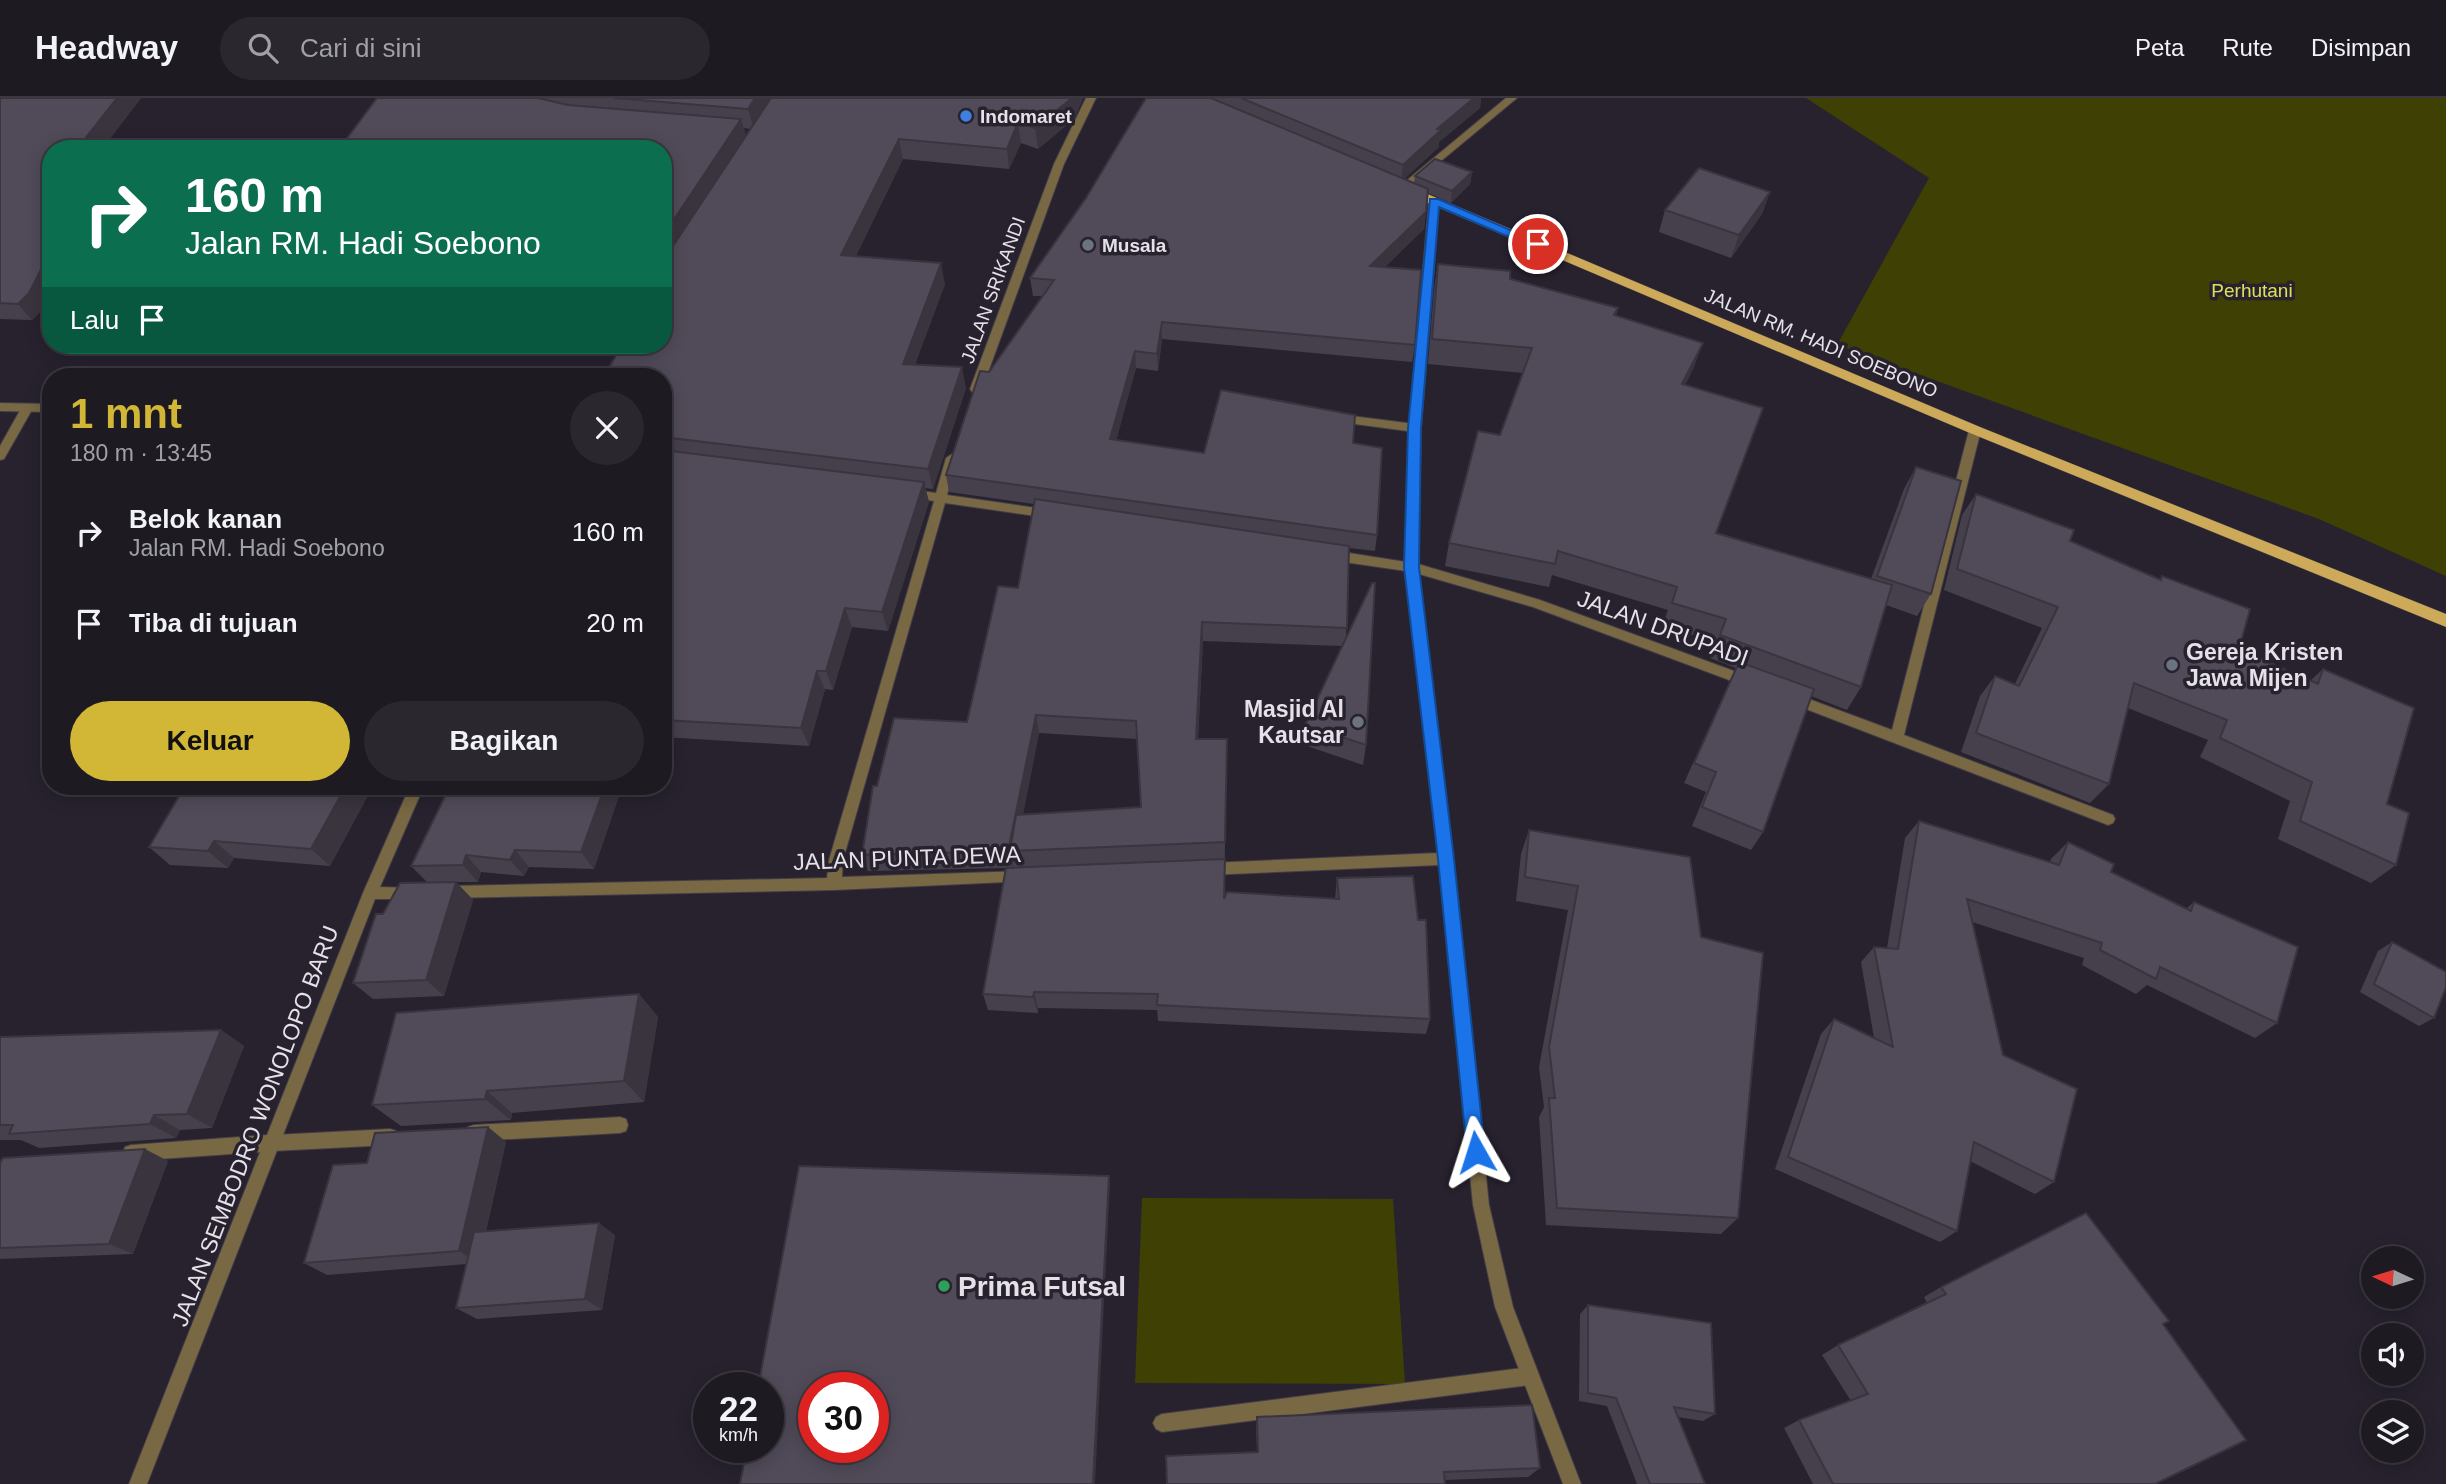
<!DOCTYPE html>
<html lang="id">
<meta charset="utf-8">
<style>
body{margin:0;font-family:Arial,sans-serif;background:#2a272f;color:#f1f3f6;height:100vh;display:flex;flex-direction:column;font-size:26px;white-space:nowrap}
*{box-sizing:border-box;margin:0}
p{font-size:23px;color:#a0a1a5}
.icon{flex:none;width:38px;height:38px;fill:none;stroke:currentColor;stroke-width:2;stroke-linecap:round;stroke-linejoin:round}
.map{position:relative;flex:1;overflow:hidden}
.side{position:absolute;left:42px;top:270px;width:630px;height:427px;display:flex;flex-direction:column;background:#1d1a22;border-radius:28px;box-shadow:0 4px 18px #0003,0 0 0 2px #3b3840}
.side>*{flex:none}
.top-card{position:absolute;left:42px;top:42px;width:630px;height:214px;border-radius:28px;box-shadow:0 4px 18px #0003,0 0 0 2px #3b3840;background:#0b6e4f;color:#fff;overflow:hidden}
.needle{width:46px;rotate:274deg}
.buttons{position:absolute;left:2361px;top:1148px;display:grid;gap:14px}
.buttons a{display:grid;place-items:center;width:63px;height:63px;border-radius:50%;background:#1d1a22;box-shadow:0 4px 18px #0003,0 0 0 2px #3b3840;font-size:35px}
.speed{position:absolute;left:693px;top:1274px;display:flex;gap:14px;font-size:35px;font-weight:700;text-align:center}
.speed>*{display:grid;place-content:center;width:91px;height:91px;border-radius:50%;background:#1d1a22;box-shadow:0 4px 18px #0003,0 0 0 2px #3b3840;line-height:1}
.speed small{font-size:18px;font-weight:400}
.speed .limit{border:10px solid #d22;background:#fff;color:#111}
.pin{position:absolute;display:grid;place-items:center;width:60px;height:60px;color:#fff;margin:-30px;border:4px solid #fff;border-radius:50%;box-shadow:0 2px 7px #0007}
.me{position:absolute;width:77px;margin:-38px;rotate:354deg;stroke-linejoin:round;filter:drop-shadow(0 0 5px #0008)}
.turn{display:flex;align-items:center;gap:24px;height:147px;padding:0 28px;font-size:32px}
.turn .icon{width:91px;height:91px;stroke-width:2.5}
.turn b{display:block;font-size:49px;line-height:60px}
.then{display:flex;align-items:center;height:66px;padding:0 28px;background:#0003;gap:14px;font-size:26px}
.round{display:grid;place-items:center;flex:none;width:74px;height:74px;border-radius:37px;background:#2a272f}
.summary{display:flex;align-items:center;justify-content:space-between;height:119px;padding:0 28px}
h1{font-size:42px;font-weight:700;line-height:52px;color:#d2b635}
.button{display:flex;gap:14px;margin-top:auto;padding:14px 28px}
.button a{flex:1;height:80px;border-radius:42px;background:#d2b635;color:#111;font-size:28px;font-weight:700;line-height:80px;text-align:center}
.button a+a{background:#2a272f;color:#f1f3f6}
ul{padding:0;list-style:none}
li{display:flex;align-items:center;gap:21px;height:91px;padding:0 28px}
li div{flex:1}
li b{display:block;font-size:26px}
li em{font-style:normal}
header{display:flex;align-items:center;gap:42px;box-sizing:border-box;height:98px;padding:0 35px;background:#1d1a22;border-bottom:2px solid #3b3840}
header strong{font-size:33px}
nav{display:flex;gap:38px;margin-inline-start:auto;font-size:24px}
.search{width:490px;height:63px;background:#2a272f;display:flex;align-items:center;gap:18px;box-sizing:border-box;padding:0 24px;border-radius:38px;color:#a0a1a5;font-size:26px}
.map>svg:first-child{display:block}
.green{fill:#3f4104}
.lines{fill:none;stroke-linecap:round;stroke-linejoin:round}
.service-casing{stroke:#423d48;stroke-width:2}
.minor-casing{stroke:#423d48;stroke-width:2}
.primary-casing{stroke:#423d48;stroke-width:1}
.service{fill:#786843;fill-rule:evenodd}
.minor{fill:#786843;fill-rule:evenodd}
.primary{fill:#cdaa59;fill-rule:evenodd}
.wall{fill:#46404d;fill-rule:evenodd}
.shaded-wall{fill:#39343e}
.building{fill:#514b59;stroke:#39343e;stroke-width:2;fill-rule:evenodd}
.route{fill:#1a73e8;stroke:#114b97;stroke-width:2}
.shop-dot{fill:#3f7fe0;stroke:#27222e;stroke-width:2.5}
.worship-dot{fill:#6b7280;stroke:#27222e;stroke-width:2.5}
.leisure-dot{fill:#2e9e5b;stroke:#27222e;stroke-width:2.5}
.labels{text-anchor:middle;dominant-baseline:central;stroke-width:7;stroke-linejoin:round;paint-order:stroke}
.far-poi-label{font-size:19px;font-weight:bold;fill:#e5e1e9;stroke:#27222e;text-anchor:start}
.far-street-label{font-size:19px;fill:#e5e1e9;stroke:#27222e}
.far-park-label{font-size:19px;fill:#dbe058;stroke:#27222e}
.street-label{font-size:23px;fill:#e5e1e9;stroke:#27222e}
.poi-label{font-size:23px;font-weight:bold;fill:#e5e1e9;stroke:#27222e;text-anchor:start}
.near-poi-label{font-size:28px;font-weight:bold;fill:#e5e1e9;stroke:#27222e;text-anchor:start}
</style>
<header>
<strong>Headway</strong>
<div class="search"><svg class="icon" aria-label="search" viewBox="0 0 24 24"><circle cx="10" cy="10" r="6"/><path d="M15 15l6 6"/></svg>Cari di sini</div>
<nav><a>Peta</a><a>Rute</a><a>Disimpan</a></nav>
</header>
<div class="map">
<svg width="2446" height="1386" viewBox="0 0 2446 1386">
<rect width="100%" height="100%" fill="#27222e"/>
<path class="green" d="M1806 0H2446V478L2319 421 1837 247 1929 80Z
M1142 1100 1393 1101 1405 1286 1135 1285Z"/>
<g class="lines">
<defs>
<path id="service" d="M27 306 33 310 4 361 0 362V348L23 307Z
M1336 316 1415 326 1421 330 1415 334 1332 323 1330 320Z
M620 1019 626 1021 628 1027 626 1033 620 1035 474 1043 468 1041 466 1035 468 1029 474 1027Z
M390 1031 396 1033 398 1039 396 1045 390 1047 273 1053 267 1051 265 1045 267 1039 273 1037Z
M1529 1269 1535 1272 1538 1278 1535 1284 1529 1287 1162 1334 1156 1331 1153 1325 1156 1319 1162 1316Z"/>
<path id="minor" d="M1086 0H1096L1064 66 982 291 976 295 972 294 970 291 1054 66Z
M1506 0H1517L1406 92H1400V88Z
M1434 100 1439 103 1421 330 1418 466 1540 502 1753 580 1755 584 1748 589 1533 509 1419 476 1453 761 1489 1107 1513 1209 1581 1386H1563L1495 1209 1473 1107 1439 767 1208 777 1203 775 1201 771 1203 767 1208 765 1438 755 1406 473 1330 462 1324 457 1330 452 1406 464 1409 330 1429 103Z
M0 305 51 306V314L0 313Z
M1975 328 1981 332 1904 637 2113 717 2115 721 2113 725 2108 727 1785 603 1783 599 1790 594 1892 632 1969 332Z
M952 356 958 360 947 397 1050 412 1056 416 1050 420 945 405 843 762 842 779 1023 773 1028 775 1030 779 1028 783 834 792 449 800 444 799 442 794 444 789 449 788 827 780 829 762 934 403 908 399 902 395 908 391 936 395 946 360Z
M410 688H424L380 789 416 790 418 795 416 800 411 801H375L147 1386H129L260 1054 131 1063 125 1061 123 1055 125 1049 131 1047 267 1037 363 795Z"/>
<path id="primary" d="M1406 87 1980 329 2446 516V529L1970 335 1402 94V88Z"/>
</defs>
<use href="#service" class="service-casing"/>
<use href="#minor" class="minor-casing"/>
<use href="#primary" class="primary-casing"/>
<use href="#service" class="service"/>
<use href="#minor" class="minor"/>
<use href="#primary" class="primary"/>
</g>
<path class="wall" d="M0 0H141L102 51H51V195L42 212 32 222 0 221Z
M377 0H1083L1074 21 1038 51 1021 45 1009 71 903 61 856 158 945 186 915 266 966 290 933 391 925 390 929 404 888 533 852 529 833 592 825 591 809 648 663 639V247ZM744 30 751 31 746 38Z
M1146 0H1481L1480 10 1439 44V49L1404 81 1414 85 1415 78 1472 74 1470 86 1451 105 1428 95 1424 131 1385 169 1415 247 1412 264 1162 241 1158 273 1136 270 1116 342 1204 355 1353 345 1377 437 1375 453 1349 450 1346 540 1366 647 1363 667 1304 647 1305 627 1342 548 1203 543 1198 641H1227L1224 801H1335L1337 780 1430 921 1426 936 1158 923 1157 912 1038 910V915L988 912 983 896 1006 770 868 773 862 757 877 688 967 624 1018 490 1034 406 949 394 946 377 989 274 1042 198H1033L1030 180 1086 100ZM1039 635 1137 641 1141 709 1023 716Z
M1770 94 1762 116 1731 160 1659 134 1665 112Z
M1438 166 1510 181 1618 210 1616 218 1694 269 1685 287 1716 435 1871 481 1904 391 1916 369 1931 496 1917 518 1886 507 1861 589 1847 612 1811 598 1763 734 1751 752 1692 728 1706 694 1684 685 1736 570 1710 560 1715 544 1662 528 1668 512 1552 477 1549 489 1445 468 1449 445 1500 337 1523 275 1428 266 1434 191Z
M1976 396 2070 443 2160 481 2162 478 2239 551 2310 583 2323 571 2387 706 2396 767 2371 785 2278 741 2290 703 2200 659 2208 642 2128 610 2109 686 2090 705 1961 654 1980 598 1995 578 2015 586 2042 530 1944 492 1962 417Z
M185 688H373L330 768 234 760 228 770 170 767 149 749Z
M450 688H627L624 696 620 695 594 771 529 769 524 778 481 774 478 784H456L473 802 444 898 373 901 353 885 383 816 427 784 411 768Z
M1919 723 2050 764 2051 761 2068 744 2111 774 2186 811 2194 804 2277 925 2255 940 2147 887 2136 896 2082 867 2084 860 1972 824 2003 957 2054 1084 2035 1096 1970 1063 1957 1133 1940 1144 1775 1071 1821 936 1834 921 1874 940 1861 864 1874 849 1887 850 1905 740Z
M1529 732 1690 759 1738 1120 1721 1136 1546 1127 1539 1019 1544 1009 1539 969 1568 812 1516 803 1521 756Z
M2392 844 2434 920 2419 928 2360 894 2378 853Z
M639 896 658 919 644 1004 512 1015 511 1022 401 1028 372 1007Z
M221 932 244 948 212 1030 180 1032 176 1040 39 1050 21 1042H0V939Z
M488 1029 506 1044 486 1133 615 1137 602 1212 477 1221 456 1210 467 1166 327 1177 304 1165 367 1065Z
M168 1063 133 1156 0 1161V1065Z
M1941 1189 2163 1226 2155 1386H1813L1784 1330 1799 1322 1851 1303 1822 1257 1838 1247 1927 1205 1924 1199Z
M1588 1207 1715 1316 1703 1323 1678 1319 1705 1386H1637L1607 1308 1579 1303 1580 1216Z
M1257 1319 1540 1370 1528 1379 1445 1382 1257 1354 1256 1330Z"/>
<path class="shaded-wall" d="M117 0H141L102 51H77Z
M755 0H775L754 31 748 11Z
M1072 0H1083L1074 21 1038 51 1035 30Z
M1474 0H1481L1480 10 1439 44V49L1401 84 1403 67 1437 31Z
M741 21 747 41 663 170V138Z
M1018 24 1021 45 1009 71 1007 51Z
M899 41 903 61 846 178 841 157Z
M1472 74 1470 86 1451 105 1452 93Z
M1770 94 1762 116 1731 160 1739 137Z
M1426 114 1424 131 1368 185 1370 168Z
M51 152V195L42 212 32 222 18 206Z
M941 165 945 186 908 286 903 266Z
M1162 224V241L1158 273 1157 256Z
M1703 245 1694 269 1673 310 1682 286Z
M1135 253 1136 270 1112 358 1110 341Z
M962 269 966 290 933 391 928 371Z
M924 384 929 404 888 533 882 514Z
M845 510 852 529 833 592 826 573Z
M1202 524 1203 543 1197 658 1196 641Z
M817 573 825 591 809 648 801 630Z
M1036 617 1039 635 1016 753H1010L1013 767 1012 770 1008 753Z
M346 688H373L330 768 311 751Z
M605 688H616L620 695 594 771 581 754Z
M619 688H627L624 696Z
M214 743 234 760 228 770 208 753Z
M515 752 529 769 524 778 510 762Z
M466 757 481 774 478 784 463 767Z
M456 784 473 802 444 898 426 882Z
M1034 894 1038 910V915L1033 899Z
M639 896 658 919 644 1004 624 983Z
M221 932 244 948 212 1030 187 1016Z
M487 993 512 1015 511 1022 485 1001Z
M154 1017 180 1032 176 1040 150 1026Z
M488 1029 506 1044 478 1165 459 1153Z
M145 1051 168 1063 133 1156 109 1146Z
M1109 1078 1110 1085 1095 1386H1093Z
M599 1125 615 1137 602 1212 585 1201Z"/>
<path class="building" d="M0 0H117L77 51H51V152L29 195 18 206 0 205Z
M377 0H538L568 7 741 21 663 138V51H339Z
M614 0H755L748 11Z
M771 0H1072L1035 30 1018 24 1007 51 899 41 841 157 941 165 903 266 962 269 928 371 663 339V278H604L622 247H663V163Z
M1146 0H1211L1428 91 1426 114 1370 168 1421 172 1415 247 1162 224 1157 256 1135 253 1110 341 1204 355 1221 292 1355 317 1353 345 1382 350 1377 437 946 377 980 273 989 274 1054 182 1030 180 1086 100Z
M1241 0H1474L1437 31 1441 32 1403 67Z
M1435 61 1472 74 1452 93 1415 78Z
M1699 70 1770 94 1739 137 1665 112Z
M1438 166 1510 173V181L1618 210 1614 217 1703 245 1682 286 1763 310 1716 435 1892 487 1861 589 1720 537 1726 521 1672 505 1677 489 1558 453 1555 466 1449 445 1478 333 1500 337 1532 250 1432 241Z
M663 352 924 384 882 514 845 510 826 573H817L801 630 663 622Z
M1916 369 1961 383 1931 496 1877 478Z
M1976 396 2074 432 2070 443 2161 482 2162 478 2250 511 2239 551 2318 586 2323 571 2414 610 2387 706 2409 715 2396 767 2300 723 2312 684 2220 640 2227 622 2134 585 2109 686 1976 635 1995 578 2019 588 2058 509 1957 471Z
M1035 401 1349 448 1347 530 1202 524 1196 641H1227L1225 744 1010 753 1016 717 1141 709 1136 623 1036 617 1008 753 862 757 873 688H877L894 620 967 624 998 488 1018 490Z
M1372 485H1375L1366 647 1305 627Z
M1739 564 1814 591 1763 734 1702 709 1716 674 1694 665Z
M185 688H346L311 751 214 743 208 753 149 749Z
M450 688H605L581 754 515 752 510 762 466 757 463 767 411 768Z
M1919 723 2059 767 2068 744 2114 766 2111 774 2191 813 2194 804 2298 849 2277 925 2160 869 2156 881 2100 852 2102 845 1967 801 2003 957 2077 991 2054 1084 1974 1044 1957 1133 1788 1059 1834 921 1893 949 1874 849 1898 851Z
M1529 732 1690 759 1701 839 1763 855 1738 1120 1557 1110 1549 1000H1555L1549 949 1578 788 1525 779Z
M1225 761 1224 801 1227 794 1339 801 1337 780 1413 778 1418 822H1426L1430 921 1157 907 1158 896 1034 894 1033 899 983 896 1006 770Z
M456 784 426 882 353 885 376 816H383L400 785Z
M2392 844 2446 874V889L2434 920 2374 886Z
M639 896 624 983 487 993 485 1001 372 1007 396 915Z
M221 932 187 1016 154 1017 150 1026 9 1036 13 1027H0V939Z
M488 1029 459 1153 304 1165 333 1067 367 1065 375 1035Z
M145 1051 109 1146 0 1150V1065L3 1060Z
M799 1068 1109 1078 1093 1386H740L747 1349H768V1290H758ZM814 1290H873V1349H814Z
M2086 1115 2169 1223 2163 1226 2246 1342 2155 1386H1833L1799 1322 1868 1296 1838 1247 1946 1196 1941 1189Z
M599 1125 585 1201 456 1210 474 1134Z
M1588 1207 1711 1225 1715 1316 1674 1309 1705 1386H1650L1616 1300 1588 1295Z
M1532 1307 1540 1370 1444 1374 1445 1386H1167L1166 1358 1258 1354 1257 1319Z"/>
<path class="route" d="M1430 101H1438L1543 146 1533 149 1439 109 1421 330 1419 469 1454 761 1485 1054 1483 1060 1476 1063 1469 1060 1467 1054 1438 761 1404 469 1408 330Z"/>
<circle class="shop-dot" cx="966" cy="18" r="7"/>
<g class="worship-dot">
<circle cx="1088" cy="147" r="7"/>
<circle cx="2172" cy="567" r="7"/>
<circle cx="1358" cy="624" r="7"/>
</g>
<circle class="leisure-dot" cx="944" cy="1188" r="7"/>
<g class="labels">
<g class="far-poi-label">
<text x="980" y="18">Indomaret</text>
<text x="1102" y="147">Musala</text>
</g>
<g class="far-street-label">
<text transform="translate(993 192) rotate(-70)">JALAN SRIKANDI</text>
<text transform="translate(1821 245) rotate(23)">JALAN RM. HADI SOEBONO</text>
</g>
<g class="far-park-label">
<text x="2252" y="192">Perhutani</text>
</g>
<g class="street-label">
<text transform="translate(1663 530) rotate(20)">JALAN DRUPADI</text>
<text transform="translate(907 760) rotate(-2)">JALAN PUNTA DEWA</text>
<text transform="translate(255 1028) rotate(-69)">JALAN SEMBODRO WONOLOPO BARU</text>
</g>
<g class="poi-label">
<text x="2186" y="554">Gereja Kristen<tspan x="2186" dy="26">Jawa Mijen</tspan></text>
<text x="1344" y="611" text-anchor="end">Masjid Al<tspan x="1344" dy="26">Kautsar</tspan></text>
</g>
<g class="near-poi-label">
<text x="958" y="1188">Prima Futsal</text>
</g>
</g>
</svg>
<div class="buttons">
<a><svg class="needle" viewBox="-14 -14 28 28"><path d="M0-13l5 13h-10z" fill="#e53935"/><path d="M0 13l5-13h-10z" fill="#a0a1a5"/></svg></a>
<a><svg class="icon" aria-label="sound" viewBox="0 0 24 24"><path d="M4 9h4l5-4v14l-5-4H4zM17 9q2 3 0 6"/></svg></a>
<a><svg class="icon" aria-label="layers" viewBox="0 0 24 24"><path d="M12 4l9 5-9 5-9-5zM3 14l9 5 9-5"/></svg></a>
</div>
<div class="speed"><div>22<small>km/h</small></div><div class="limit">30</div></div>
<div class="pin" style="left:1538px;top:146px;background:#d93025"><svg class="icon" aria-label="arrive" viewBox="0 0 24 24"><path d="M6 21V4h12l-3 4 3 4H6"/></svg></div>
<svg class="me" style="left:1476px;top:1054px" viewBox="-20 -20 40 40"><path d="M0-17L14 15 0 8-14 15z" fill="#1a73e8" stroke="#fff" stroke-width="4"/></svg>
<div class="top-card">
<div class="turn"><svg class="icon" aria-label="right" viewBox="0 0 24 24"><path d="M7 20v-9h11M14 6l5 5-5 5"/></svg><div><b>160 m</b>Jalan RM. Hadi Soebono</div></div>
<div class="then">Lalu<svg class="icon" aria-label="arrive" viewBox="0 0 24 24"><path d="M6 21V4h12l-3 4 3 4H6"/></svg></div>
</div>
<section class="side">
<div class="summary"><div><h1>1 mnt</h1><p>180 m · 13:45</p></div><a class="round"><svg class="icon" aria-label="close" viewBox="0 0 24 24"><path d="M6 6l12 12M18 6L6 18"/></svg></a></div>
<ul>
<li><svg class="icon" aria-label="right" viewBox="0 0 24 24"><path d="M7 20v-9h11M14 6l5 5-5 5"/></svg><div><b>Belok kanan</b><p>Jalan RM. Hadi Soebono</p></div><em>160 m</em></li>
<li><svg class="icon" aria-label="arrive" viewBox="0 0 24 24"><path d="M6 21V4h12l-3 4 3 4H6"/></svg><div><b>Tiba di tujuan</b></div><em>20 m</em></li>
</ul>
<div class="button"><a>Keluar</a><a>Bagikan</a></div>
</section>
</div>
